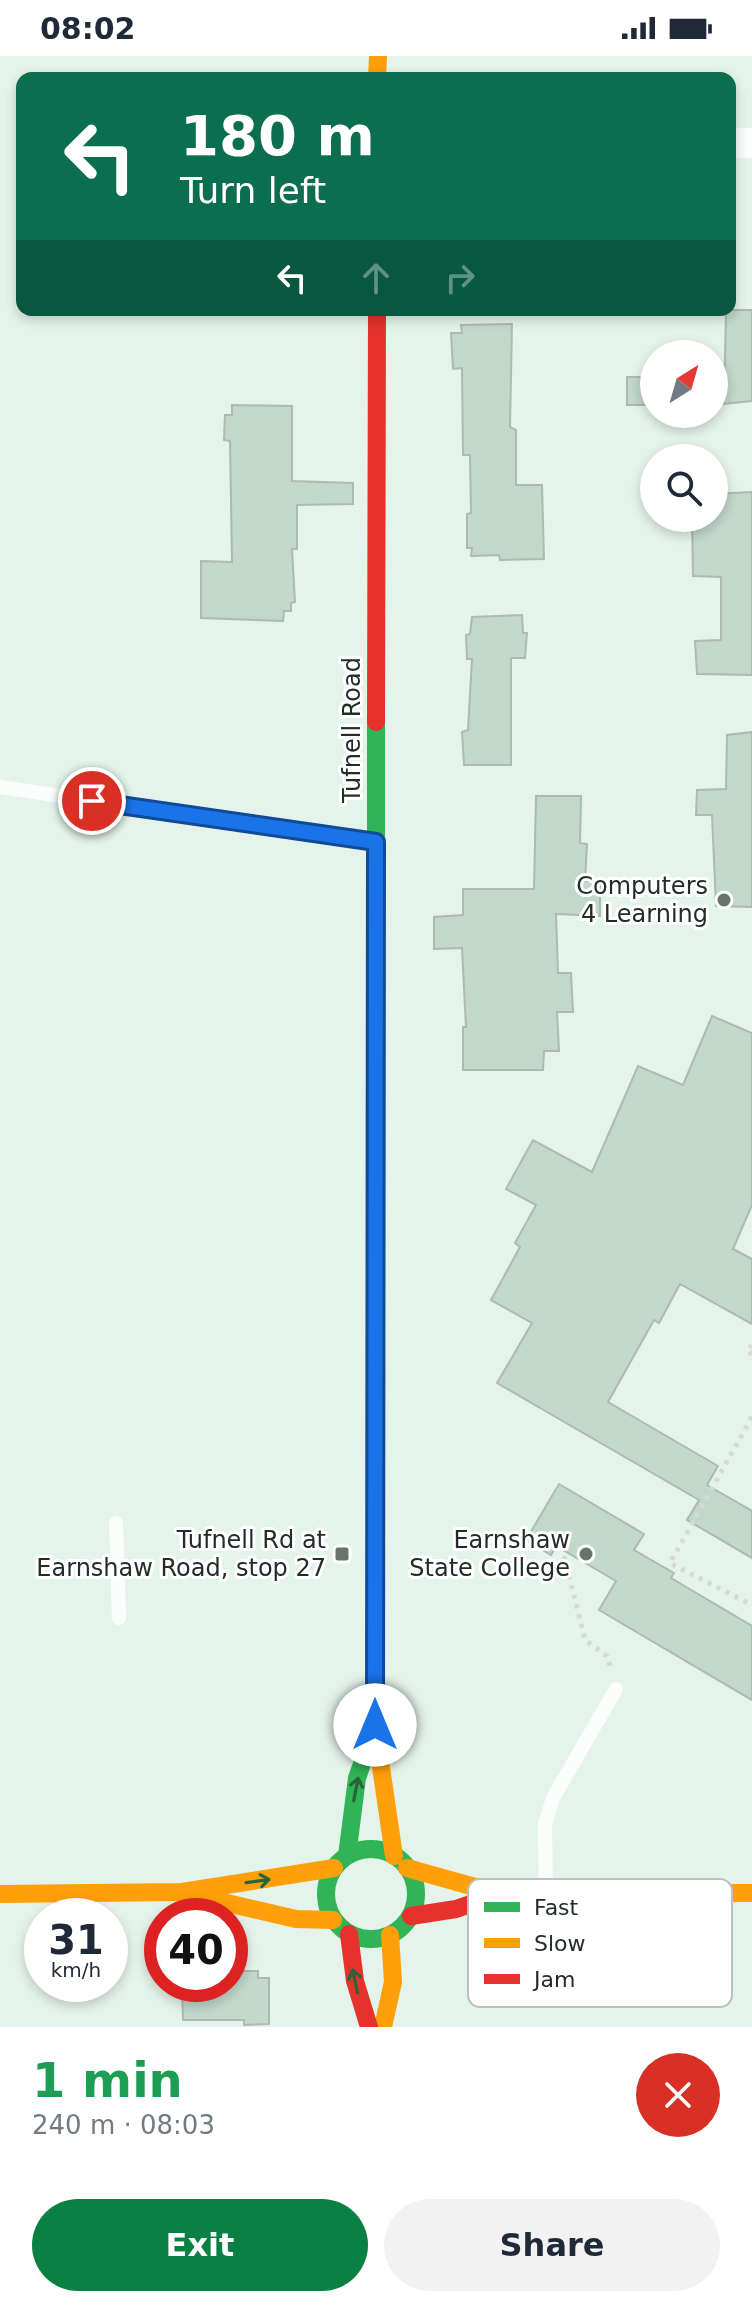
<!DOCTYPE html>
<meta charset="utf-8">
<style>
body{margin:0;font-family:"DejaVu Sans",sans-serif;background:#f2f2f3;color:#1f2937;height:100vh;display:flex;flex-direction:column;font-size:30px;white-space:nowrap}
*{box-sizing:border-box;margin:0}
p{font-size:26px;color:#747a83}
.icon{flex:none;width:44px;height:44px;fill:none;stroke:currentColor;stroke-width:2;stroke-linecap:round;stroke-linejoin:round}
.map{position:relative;height:1971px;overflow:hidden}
.details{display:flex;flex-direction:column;background:#fff;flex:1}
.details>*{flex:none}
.top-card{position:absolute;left:16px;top:16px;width:720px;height:244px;border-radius:16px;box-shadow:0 4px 12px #0003;background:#0b6e4f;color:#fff;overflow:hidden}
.needle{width:52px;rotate:37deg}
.fabs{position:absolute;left:640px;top:284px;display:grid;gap:16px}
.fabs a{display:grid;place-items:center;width:88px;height:88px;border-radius:50%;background:#fff;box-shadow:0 4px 12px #0003;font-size:40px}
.speed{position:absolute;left:24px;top:1842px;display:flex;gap:16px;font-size:40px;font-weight:700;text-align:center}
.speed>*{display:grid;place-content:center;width:104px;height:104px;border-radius:50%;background:#fff;box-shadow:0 4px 12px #0003;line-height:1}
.speed small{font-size:20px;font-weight:400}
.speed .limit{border:12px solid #d22;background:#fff;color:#111}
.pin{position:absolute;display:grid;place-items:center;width:68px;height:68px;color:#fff;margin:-34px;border:4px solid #fff;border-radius:50%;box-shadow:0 2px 8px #0007}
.me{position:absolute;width:88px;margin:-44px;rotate:0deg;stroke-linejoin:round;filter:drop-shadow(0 0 6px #0008)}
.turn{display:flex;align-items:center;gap:28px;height:168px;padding:0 32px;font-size:36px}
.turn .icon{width:104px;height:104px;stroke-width:2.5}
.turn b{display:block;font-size:56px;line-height:68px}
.lanes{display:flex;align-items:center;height:76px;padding:0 32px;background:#0003;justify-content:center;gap:40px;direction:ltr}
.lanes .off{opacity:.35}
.round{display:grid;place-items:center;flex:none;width:84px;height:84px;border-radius:42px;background:#f2f2f3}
.summary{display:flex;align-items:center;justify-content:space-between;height:136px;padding:0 32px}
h1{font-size:48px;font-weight:800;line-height:60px;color:#1e9e55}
.primary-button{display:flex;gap:16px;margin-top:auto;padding:16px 32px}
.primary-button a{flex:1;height:92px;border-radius:48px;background:#0b8043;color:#fff;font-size:32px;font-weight:800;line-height:92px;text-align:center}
.primary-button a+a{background:#f2f2f3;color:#1f2937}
.status{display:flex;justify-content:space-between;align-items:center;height:56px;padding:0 40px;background:#fff;direction:ltr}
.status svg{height:22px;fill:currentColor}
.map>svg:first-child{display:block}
.building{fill:#c2d8cb;stroke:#adb9b1;stroke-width:2}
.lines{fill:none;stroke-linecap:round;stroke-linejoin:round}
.path{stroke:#d6dad7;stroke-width:5;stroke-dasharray:4 6;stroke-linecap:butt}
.lane{stroke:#fbfdfc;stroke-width:14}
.street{stroke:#fbfdfc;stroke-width:30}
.fast{stroke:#30b455;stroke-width:18}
.slow{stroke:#ff9f0a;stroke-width:18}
.jam{stroke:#e5322d;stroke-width:18}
.oneway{stroke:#286339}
.route-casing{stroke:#114b97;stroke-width:20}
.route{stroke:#1a73e8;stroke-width:14}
.poi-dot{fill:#67736b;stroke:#fff;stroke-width:3}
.labels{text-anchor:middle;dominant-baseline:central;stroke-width:6;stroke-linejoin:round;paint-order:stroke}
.street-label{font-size:24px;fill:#232d27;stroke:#fff}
.poi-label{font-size:24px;fill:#232d27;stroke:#fff;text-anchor:end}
.key{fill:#fff;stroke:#bdc0be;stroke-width:2}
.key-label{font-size:22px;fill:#232d27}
</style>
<div class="status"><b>08:02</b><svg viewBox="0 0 49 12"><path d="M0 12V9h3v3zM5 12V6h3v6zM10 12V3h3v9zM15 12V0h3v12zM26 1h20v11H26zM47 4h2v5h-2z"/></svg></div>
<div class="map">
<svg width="752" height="1971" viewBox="0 0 752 1971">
<rect width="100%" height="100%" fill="#e5f4ea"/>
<path class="building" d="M726 254H752V345L724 348Z
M512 268 510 371 516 374V429H542L544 503 500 504 499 499 471 500 472 492H467V458L471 457 470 399H463L462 312 453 313 451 277H462L461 269Z
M627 321H654V349H627Z
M232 349 292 350V425L353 427V448L297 449V493H292L295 546 291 547V555H284L283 565 201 562V505L232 506 230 385 224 384 225 359H232Z
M752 436V619L697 618 695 585 721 584V521L693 520 692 462H714V438Z
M522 559 523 577H527L525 602H511V709H464L462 676 468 674 472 603H467L466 579 470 578 472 561Z
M752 676V851L716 850 712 759H696L697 734 726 733 727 679Z
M536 740H581L580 787 587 788 585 825H600V860L556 858 558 917H571L573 956H557L559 995H544L543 1014H463V971H466L462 892 434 893V861L463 859V833H534Z
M712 960 752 977V1149L733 1193 752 1203V1268L680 1228 659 1267 654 1264 608 1346 718 1410 707 1429 752 1455V1502L687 1464 699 1444 497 1327 532 1267 491 1244 520 1191 515 1187 536 1149 506 1133 533 1084 592 1116 638 1010 683 1029Z
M559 1428 644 1478 634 1494 674 1517 671 1522 752 1570V1644L599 1554 616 1525 556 1490 551 1499 526 1484Z
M230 1915H258V1922H269V1968L244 1969V1964H183L182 1932H200V1928H230Z"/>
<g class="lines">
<path class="path" d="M752 1289 747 1295 752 1298
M752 1361 670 1507 752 1549
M564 1500 585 1584 607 1600 611 1613"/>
<path class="lane" d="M0 731 372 786
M116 1467 119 1562
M546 1835 545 1769 553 1742 616 1633"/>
<path class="street" d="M730 87H752"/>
<path class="fast" d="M376 1035V666
M326 1838a45 45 0 1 1 90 0a45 45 0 1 1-90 0Z
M347 1800 357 1722 374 1674"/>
<path class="slow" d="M377 22 378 0
M375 1670 394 1800
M407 1812 500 1838 752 1837
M0 1838 182 1836 334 1812
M197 1840 296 1863 333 1864
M383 1971 393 1926 390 1879"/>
<path class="jam" d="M376 666 377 254
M375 1670 376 1035
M411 1860 456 1853 500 1838
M349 1878 355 1925 369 1971"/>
</g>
<defs><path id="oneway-shaft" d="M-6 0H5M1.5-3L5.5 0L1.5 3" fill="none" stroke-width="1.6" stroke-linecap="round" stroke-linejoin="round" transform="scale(2)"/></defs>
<g class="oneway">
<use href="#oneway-shaft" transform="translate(356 1733) rotate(-79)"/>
<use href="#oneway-shaft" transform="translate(258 1825) rotate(-8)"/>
<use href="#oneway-shaft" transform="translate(355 1925) rotate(-102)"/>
</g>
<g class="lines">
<defs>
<path id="route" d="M92 745 376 786 375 1669"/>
</defs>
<use href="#route" class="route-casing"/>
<use href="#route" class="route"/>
</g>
<g class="poi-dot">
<circle cx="724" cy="844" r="8"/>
<rect x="334" y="1490" width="16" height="16" rx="4"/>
<circle cx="586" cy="1498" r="8"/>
</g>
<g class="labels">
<g class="street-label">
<text transform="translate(352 674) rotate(-90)">Tufnell Road</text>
</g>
<g class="poi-label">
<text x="708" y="830">Computers<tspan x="708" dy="28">4 Learning</tspan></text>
<text x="326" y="1484">Tufnell Rd at<tspan x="326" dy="28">Earnshaw Road, stop 27</tspan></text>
<text x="570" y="1484">Earnshaw<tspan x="570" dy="28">State College</tspan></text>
</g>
</g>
<rect x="468" y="1823" width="264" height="128" rx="12" class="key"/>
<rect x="484" y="1846" width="36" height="10" fill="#30b455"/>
<rect x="484" y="1882" width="36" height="10" fill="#ff9f0a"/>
<rect x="484" y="1918" width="36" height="10" fill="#e5322d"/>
<g class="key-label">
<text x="534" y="1859">Fast</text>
<text x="534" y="1895">Slow</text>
<text x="534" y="1931">Jam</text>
</g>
</svg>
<div class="fabs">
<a><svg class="needle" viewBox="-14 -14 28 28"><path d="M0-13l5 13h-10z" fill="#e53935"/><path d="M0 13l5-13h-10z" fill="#747a83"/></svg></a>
<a><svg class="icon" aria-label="search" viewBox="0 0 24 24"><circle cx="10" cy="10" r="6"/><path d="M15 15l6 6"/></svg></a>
</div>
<div class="speed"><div>31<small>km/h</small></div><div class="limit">40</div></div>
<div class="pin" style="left:92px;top:745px;background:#d93025"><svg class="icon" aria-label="arrive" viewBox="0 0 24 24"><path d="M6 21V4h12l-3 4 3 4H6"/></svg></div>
<svg class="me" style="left:375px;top:1669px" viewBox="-20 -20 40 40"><circle r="19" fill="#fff"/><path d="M0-13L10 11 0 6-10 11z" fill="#1a73e8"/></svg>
<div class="top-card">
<div class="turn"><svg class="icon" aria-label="left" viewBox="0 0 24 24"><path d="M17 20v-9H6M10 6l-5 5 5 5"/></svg><div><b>180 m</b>Turn left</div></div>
<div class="lanes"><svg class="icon" aria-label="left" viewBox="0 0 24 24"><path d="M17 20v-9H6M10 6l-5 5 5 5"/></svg><svg class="icon off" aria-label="ahead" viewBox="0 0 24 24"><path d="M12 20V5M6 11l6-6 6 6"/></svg><svg class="icon off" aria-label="right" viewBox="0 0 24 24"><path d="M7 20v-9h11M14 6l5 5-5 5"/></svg></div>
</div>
</div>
<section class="details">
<div class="summary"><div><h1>1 min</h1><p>240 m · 08:03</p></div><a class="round" style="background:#d93025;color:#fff"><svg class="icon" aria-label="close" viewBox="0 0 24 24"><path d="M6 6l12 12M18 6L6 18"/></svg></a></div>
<div class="primary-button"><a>Exit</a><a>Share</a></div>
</section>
